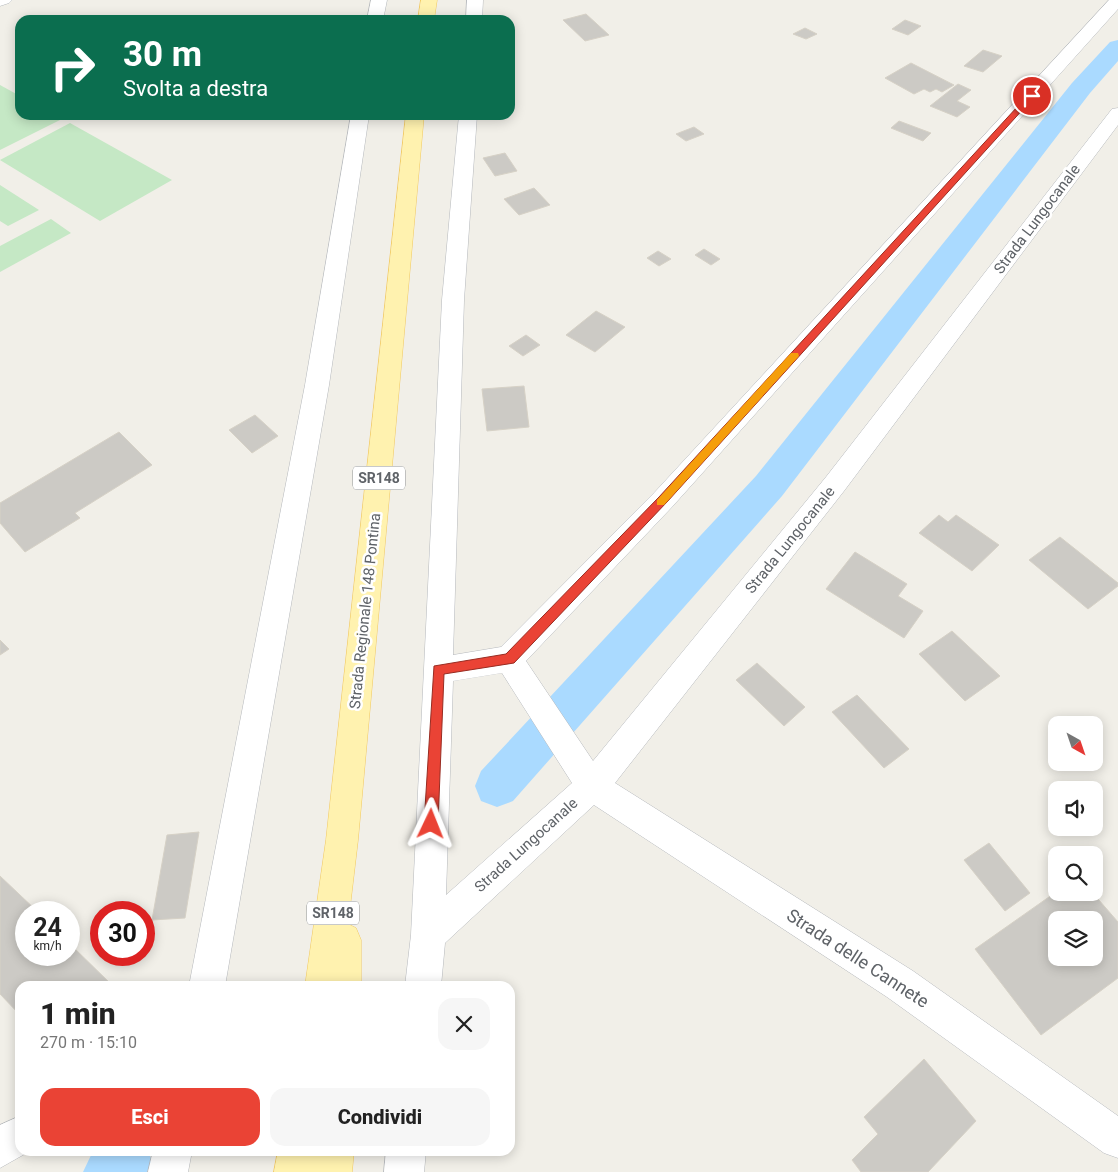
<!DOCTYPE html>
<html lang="it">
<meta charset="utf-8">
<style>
body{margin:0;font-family:Roboto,sans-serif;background:#f6f6f6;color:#222;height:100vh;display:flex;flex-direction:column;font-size:19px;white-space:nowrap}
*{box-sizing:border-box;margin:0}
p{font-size:16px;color:#767676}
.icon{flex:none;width:28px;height:28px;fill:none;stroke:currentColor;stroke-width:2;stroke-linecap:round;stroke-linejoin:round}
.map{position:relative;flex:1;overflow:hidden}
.panel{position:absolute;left:15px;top:981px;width:500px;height:175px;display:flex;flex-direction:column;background:#fff;border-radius:15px;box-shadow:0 2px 12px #0003}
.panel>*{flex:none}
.banner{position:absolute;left:15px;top:15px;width:500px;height:105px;border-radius:15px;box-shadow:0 2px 12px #0003;background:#0b6e4f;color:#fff;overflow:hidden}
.needle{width:32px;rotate:140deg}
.fabs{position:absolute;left:1048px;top:716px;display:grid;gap:10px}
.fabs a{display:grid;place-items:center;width:55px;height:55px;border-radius:10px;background:#fff;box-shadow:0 2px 12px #0003;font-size:25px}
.speed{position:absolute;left:15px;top:901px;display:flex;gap:10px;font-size:25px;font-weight:700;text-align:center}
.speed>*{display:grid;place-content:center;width:65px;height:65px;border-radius:50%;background:#fff;box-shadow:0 2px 12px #0003;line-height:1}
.speed small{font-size:12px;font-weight:400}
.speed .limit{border:8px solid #d22;background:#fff;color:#111}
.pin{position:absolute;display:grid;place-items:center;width:42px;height:42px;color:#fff;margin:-21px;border:2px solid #fff;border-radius:50%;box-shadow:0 1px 5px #0007}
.me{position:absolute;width:55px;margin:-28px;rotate:2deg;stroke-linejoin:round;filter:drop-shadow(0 0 4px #0008)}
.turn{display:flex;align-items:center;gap:18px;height:105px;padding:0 25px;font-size:22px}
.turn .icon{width:65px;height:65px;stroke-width:2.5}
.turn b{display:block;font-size:35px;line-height:42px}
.round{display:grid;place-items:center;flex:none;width:52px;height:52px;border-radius:15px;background:#f6f6f6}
.head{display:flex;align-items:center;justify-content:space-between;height:85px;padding:0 25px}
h1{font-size:30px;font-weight:800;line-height:38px}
.primary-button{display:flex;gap:10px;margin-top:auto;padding:10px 25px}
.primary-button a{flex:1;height:58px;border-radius:15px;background:#ea4335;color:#fff;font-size:20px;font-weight:800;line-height:58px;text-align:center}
.primary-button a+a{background:#f6f6f6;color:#222}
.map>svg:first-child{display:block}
.green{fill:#c5e8c5}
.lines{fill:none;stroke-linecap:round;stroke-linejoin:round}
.canal{fill:#aadaff;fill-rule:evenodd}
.building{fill:#cccac5;stroke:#d6d1c6;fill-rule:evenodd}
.minor-casing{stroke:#b5b8bc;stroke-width:1}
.major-casing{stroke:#f2c960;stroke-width:1}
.minor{fill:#fff;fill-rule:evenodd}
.major{fill:#fff2af;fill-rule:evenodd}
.route{fill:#ea4335;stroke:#982c22}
.slow{fill:#f59e0b}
.labels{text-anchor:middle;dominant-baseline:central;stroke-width:5;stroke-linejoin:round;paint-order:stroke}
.shield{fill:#fff;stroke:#8f9295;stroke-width:1}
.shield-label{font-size:14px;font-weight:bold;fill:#5f6368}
.street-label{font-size:15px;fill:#5f6368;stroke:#fff}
.near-street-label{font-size:18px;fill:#5f6368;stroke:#fff}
</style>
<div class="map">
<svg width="1118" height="1172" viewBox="0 0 1118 1172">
<rect width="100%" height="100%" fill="#f1efe8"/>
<path class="green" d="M0 85 20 96V115H54L62 119 0 150Z
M70 123 172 180 100 221 0 160Z
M0 185 39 210 8 226 0 221Z
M51 219 71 233 0 272V246Z"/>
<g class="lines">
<path class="canal" d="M1118 40V61L1090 93 782 496 513 801 497 807 481 801 475 786 481 771 756 476 1072 83 1110 42Z
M93 1151H148L152 1161 147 1172H83Z"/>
</g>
<path class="building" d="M586 14 609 35 585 41 563 20Z
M905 20 921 26 908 35 892 29Z
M805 28 817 34 806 39 793 34Z
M983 50 1002 56 983 72 964 66Z
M911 63 954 85 942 92 936 89 930 92 924 89 914 94 885 78Z
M958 84 971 90 957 101 970 107 957 117 930 106Z
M899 121 931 133 923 141 891 128Z
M694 127 704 134 686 141 676 134Z
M505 153 517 171 495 176 483 158Z
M534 188 550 205 519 215 504 199Z
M704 249 720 259 711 265 695 255Z
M658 251 671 259 659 266 647 258Z
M596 311 625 327 595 352 566 335Z
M526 335 540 345 523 356 509 346Z
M524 386 529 427 487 431 482 389Z
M255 415 278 436 252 453 229 430Z
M119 432 152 465 75 513 80 518 25 552 0 523V503Z
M939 515 948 522 956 515 999 545 972 571 919 533Z
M1060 537 1118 583V586L1088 609 1029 560Z
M855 552 907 584 898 596 923 611 904 638 826 589Z
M952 631 1000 676 965 701 919 654Z
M0 640 9 649 0 655Z
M757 663 805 707 784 726 736 680Z
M857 695 909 749 884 768 832 712Z
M199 832 185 918 152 920 167 835Z
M989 843 1030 893 1005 911 964 860Z
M0 876 38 912H26V955H69V943L113 986H20V1015L0 994Z
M1056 892H1092L1118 922V978L1041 1035 975 949ZM1056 920H1094V958H1056Z
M924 1059 976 1121 928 1172H861L852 1160 878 1134 864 1117Z"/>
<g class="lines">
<defs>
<path id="minor" d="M0 0H12L9 3 0 6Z
M371 0H387L383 20H367Z
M467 0H483L482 20H466Z
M1109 0H1118V9L672 507 526 661 593 761 826 477 1112 109 1118 108V125L844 491 615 783 913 971 1118 1116V1158L1104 1153 887 997 594 805 445 943 441 986H405L411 935 442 300 459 115H477L464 300 453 655 501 647 654 493ZM502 673 572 783 446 895 453 681Z
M351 115H369L329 385 225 986H189L305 385Z
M20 1116V1151H30L0 1168V1125Z
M153 1151H192L188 1172H148Z
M386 1151H426L424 1172H384Z"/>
<path id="major" d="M421 0H437L434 20H418Z
M406 115H424L358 840 348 924 356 928 361 940V986H305L326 840Z
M278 1151H354L352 1172H274Z"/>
</defs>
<use href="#minor" class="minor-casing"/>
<use href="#major" class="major-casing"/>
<use href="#minor" class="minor"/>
<use href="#major" class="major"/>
</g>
<path class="route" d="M1029 94 1035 96 667 502 514 663 444 674 438 824 436 828 431 830 426 828 424 824 434 666 506 654 659 497Z"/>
<path class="slow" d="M791 353H798L799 356 664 505H657V500Z"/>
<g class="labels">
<g class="shield">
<rect x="353" y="466.5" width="52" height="23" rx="4"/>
<rect x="307" y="901.5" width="52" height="23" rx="4"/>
</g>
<g class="shield-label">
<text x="379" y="478">SR148</text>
<text x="333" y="913">SR148</text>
</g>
<g class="street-label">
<text transform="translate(1037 219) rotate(-53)">Strada Lungocanale</text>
<text transform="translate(790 540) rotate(-51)">Strada Lungocanale</text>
<text transform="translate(365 611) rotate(-84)">Strada Regionale 148 Pontina</text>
<text transform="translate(526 845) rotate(-42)">Strada Lungocanale</text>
</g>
<g class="near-street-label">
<text transform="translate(858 958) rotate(33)">Strada delle Cannete</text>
</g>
</g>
</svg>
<div class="fabs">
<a><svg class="needle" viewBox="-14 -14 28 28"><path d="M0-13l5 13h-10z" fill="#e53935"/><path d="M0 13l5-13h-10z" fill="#767676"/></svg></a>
<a><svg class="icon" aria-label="sound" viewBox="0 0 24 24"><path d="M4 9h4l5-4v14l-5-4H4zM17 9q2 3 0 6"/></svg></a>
<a><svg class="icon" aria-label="search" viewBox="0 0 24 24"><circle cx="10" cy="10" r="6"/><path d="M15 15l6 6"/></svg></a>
<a><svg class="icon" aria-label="layers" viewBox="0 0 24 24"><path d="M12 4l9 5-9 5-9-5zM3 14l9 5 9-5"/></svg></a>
</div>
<div class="speed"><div>24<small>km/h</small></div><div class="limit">30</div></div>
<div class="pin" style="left:1032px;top:96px;background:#d93025"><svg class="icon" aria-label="arrive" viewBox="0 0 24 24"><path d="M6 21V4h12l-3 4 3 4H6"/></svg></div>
<svg class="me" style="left:431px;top:824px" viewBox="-20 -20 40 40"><path d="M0-17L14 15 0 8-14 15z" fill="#ea4335" stroke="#fff" stroke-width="4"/></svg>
<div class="banner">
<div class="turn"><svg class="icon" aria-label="right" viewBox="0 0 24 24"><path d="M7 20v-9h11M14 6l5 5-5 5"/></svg><div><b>30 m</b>Svolta a destra</div></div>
</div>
<section class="panel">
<div class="head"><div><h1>1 min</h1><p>270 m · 15:10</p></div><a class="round"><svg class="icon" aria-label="close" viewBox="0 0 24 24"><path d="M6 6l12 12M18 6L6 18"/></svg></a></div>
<div class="primary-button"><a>Esci</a><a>Condividi</a></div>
</section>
</div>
